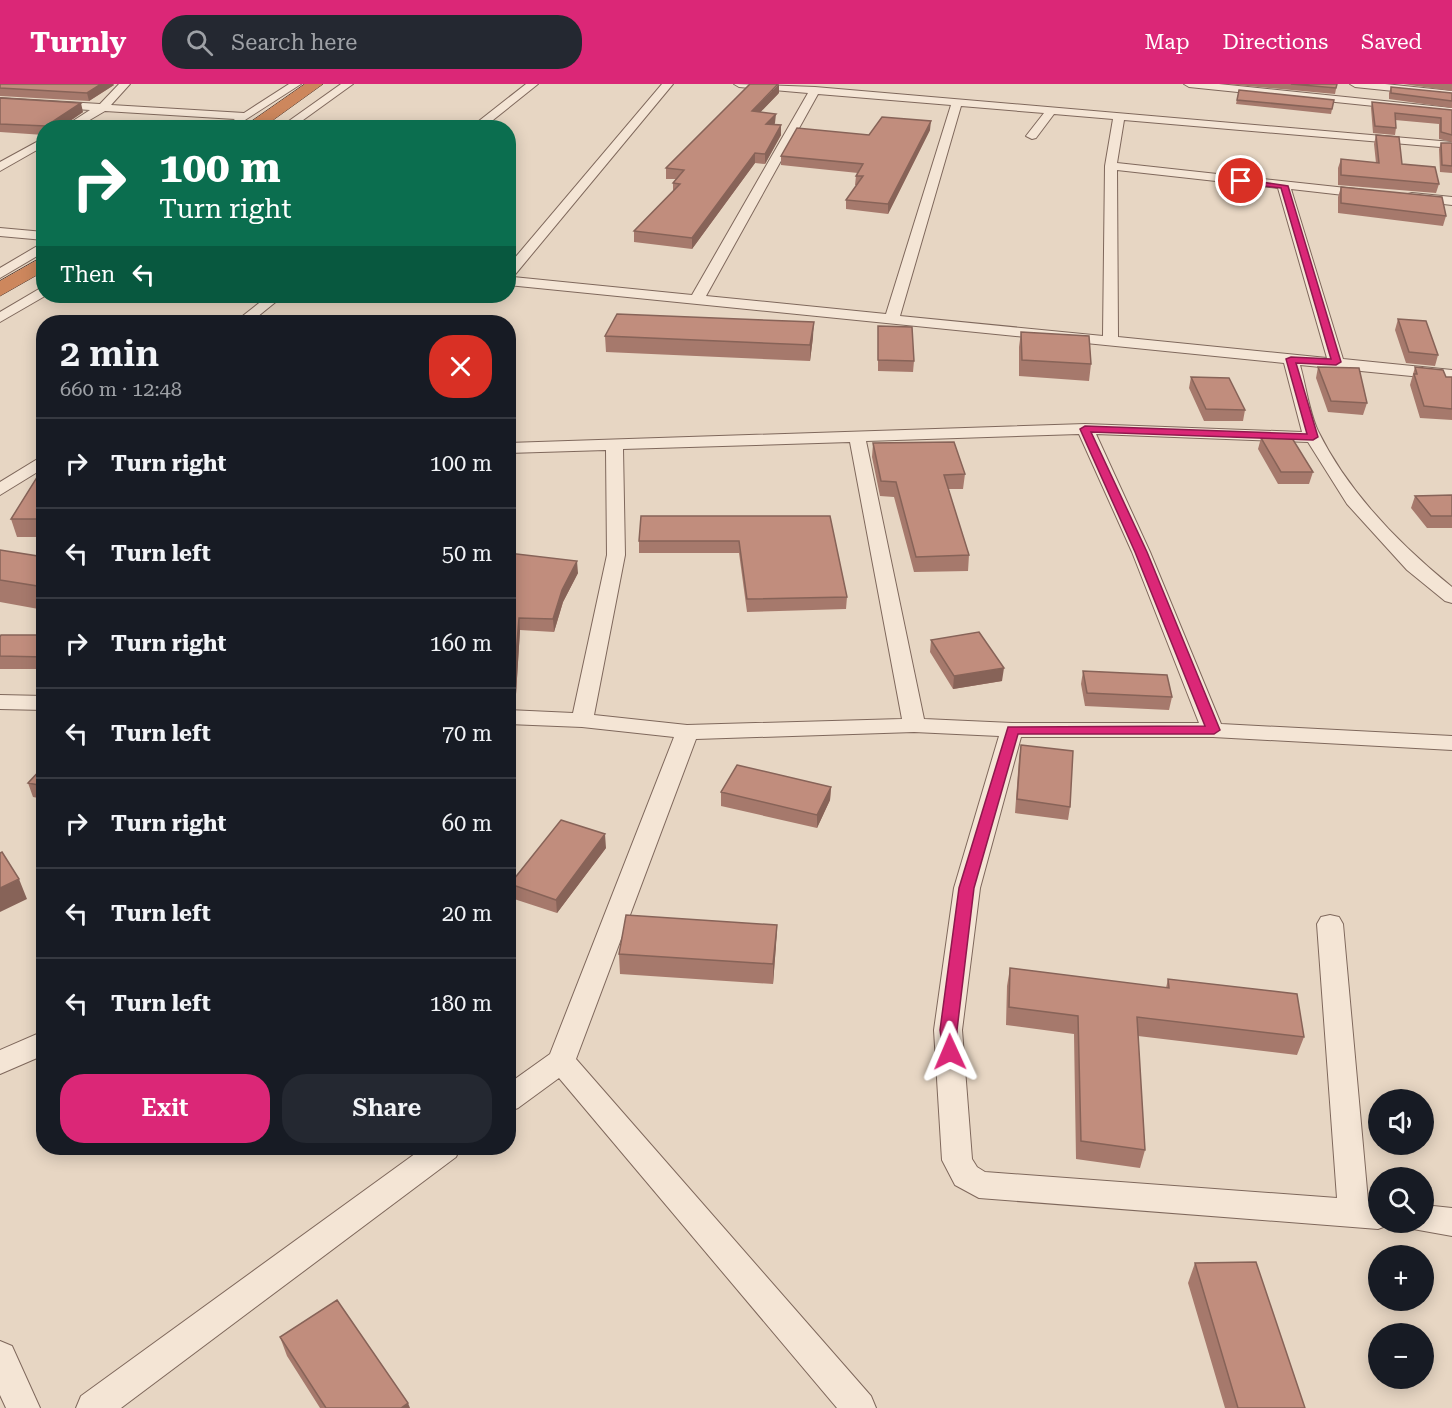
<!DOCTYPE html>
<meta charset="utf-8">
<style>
body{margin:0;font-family:"Roboto Serif",serif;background:#242831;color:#f1f3f6;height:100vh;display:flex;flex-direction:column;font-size:22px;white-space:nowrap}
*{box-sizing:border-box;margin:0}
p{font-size:20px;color:#9ea1a6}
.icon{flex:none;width:33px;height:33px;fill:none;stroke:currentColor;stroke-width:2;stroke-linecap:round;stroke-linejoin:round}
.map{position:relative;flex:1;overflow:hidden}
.sheet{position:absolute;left:36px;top:231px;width:480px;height:840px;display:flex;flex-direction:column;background:#171b24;border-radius:24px;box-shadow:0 3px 15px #0003}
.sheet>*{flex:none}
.guide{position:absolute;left:36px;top:36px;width:480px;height:183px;border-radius:24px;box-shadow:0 3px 15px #0003;background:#0b6e4f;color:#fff;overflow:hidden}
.tools{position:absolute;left:1368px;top:1005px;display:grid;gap:12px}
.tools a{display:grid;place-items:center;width:66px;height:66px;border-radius:50%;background:#171b24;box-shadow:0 3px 15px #0003;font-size:30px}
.pin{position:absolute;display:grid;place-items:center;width:51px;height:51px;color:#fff;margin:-26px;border:3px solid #fff;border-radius:50%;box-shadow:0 2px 6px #0007}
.me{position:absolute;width:66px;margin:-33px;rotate:359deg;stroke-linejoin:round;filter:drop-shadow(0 0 4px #0008)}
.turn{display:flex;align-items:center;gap:21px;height:126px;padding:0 24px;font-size:27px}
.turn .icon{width:78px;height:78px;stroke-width:2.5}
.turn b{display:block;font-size:42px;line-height:51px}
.then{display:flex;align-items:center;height:57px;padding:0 24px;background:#0003;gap:12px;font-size:22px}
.round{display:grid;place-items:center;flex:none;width:63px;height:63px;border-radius:24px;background:#242831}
.summary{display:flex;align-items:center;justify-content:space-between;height:102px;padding:0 24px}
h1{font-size:36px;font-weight:600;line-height:45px}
.button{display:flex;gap:12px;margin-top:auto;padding:12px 24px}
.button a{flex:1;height:69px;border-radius:24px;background:#db2777;color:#fff;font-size:24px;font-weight:600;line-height:69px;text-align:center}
.button a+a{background:#242831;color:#f1f3f6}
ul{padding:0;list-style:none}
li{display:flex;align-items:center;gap:18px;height:90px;padding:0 24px;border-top:2px solid #363941}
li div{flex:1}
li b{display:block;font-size:22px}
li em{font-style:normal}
header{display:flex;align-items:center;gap:36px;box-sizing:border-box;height:84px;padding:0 30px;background:#db2777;color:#fff}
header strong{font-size:28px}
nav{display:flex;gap:33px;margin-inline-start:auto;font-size:21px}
.search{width:420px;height:54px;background:#242831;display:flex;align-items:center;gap:15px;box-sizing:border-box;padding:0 21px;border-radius:24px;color:#9ea1a6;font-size:22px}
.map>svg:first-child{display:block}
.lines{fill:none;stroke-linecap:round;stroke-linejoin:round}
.street-casing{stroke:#7f685c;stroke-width:2}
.highway-casing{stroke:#4d3830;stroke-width:1}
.street{fill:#f4e5d5;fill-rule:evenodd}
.highway{fill:#cd875d;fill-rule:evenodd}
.wall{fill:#a6796c}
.shaded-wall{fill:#876358}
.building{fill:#c18d7d;stroke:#876358;stroke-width:1.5}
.route{fill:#db2777;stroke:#8e194d;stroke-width:1.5}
</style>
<header>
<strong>Turnly</strong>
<div class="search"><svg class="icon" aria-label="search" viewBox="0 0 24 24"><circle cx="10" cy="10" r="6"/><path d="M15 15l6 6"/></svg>Search here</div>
<nav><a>Map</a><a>Directions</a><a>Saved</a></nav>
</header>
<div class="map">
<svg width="1452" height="1324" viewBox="0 0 1452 1324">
<rect width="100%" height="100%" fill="#e7d6c3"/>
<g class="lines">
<defs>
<path id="street" d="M119 0H130L111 21 244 29 289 0H301L234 43 228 40 235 35 105 27 76 44H62L90 26 0 20V14L100 20Z
M341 0H353L292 44H279Z
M526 0H538L483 44H470Z
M662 0H673L513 193 692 211 808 9 739 3 734 0 815 3 1452 58V64L1124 36 1117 79 1374 107V113L1370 114 1291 105 1343 275 1452 286V296L1300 281C1306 302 1309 328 1318 347 1348 408 1400 461 1452 503V519L1445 517 1407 486 1347 420 1308 358 1096 350 1150 468 1221 640 1452 652V666L1213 653H1021L980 804 962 946 972 1075 977 1083 985 1088 1337 1114 1317 840 1321 833 1330 831 1339 833 1343 840 1368 1117 1378 1118V1138H1390L1389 1141 1378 1145 979 1114 955 1101 942 1076 934 946 954 804 999 652 914 648 696 655 576 975 871 1312 876 1324H837L559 994 518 1024 508 1028V1000L550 970 674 653 582 643 508 640V626L573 629 607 471 606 366 508 369V359L1085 340 1302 348 1284 279 508 201V182ZM818 10 951 21 886 230 706 212ZM961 22 1044 29 1026 52 1032 55 1036 54 1054 30 1113 35 1105 82 1103 252 900 232ZM1117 86 1278 104 1327 274 1118 253ZM1079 350 1132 468 1199 639H1012L924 635 866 357ZM850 358 902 635 687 641 594 631 625 471 623 365Z
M1184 0H1219L1452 24V30L1189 3Z
M1350 0H1385L1452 7V13L1355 3Z
M44 54V62L0 87V78Z
M1412 109 1452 113V121L1408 116V110Z
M0 144 44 148V156L0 152Z
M44 158V168L0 194V184Z
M44 202 45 212 0 238V228Z
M268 212H283L251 238H235Z
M44 371V384L0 411V398Z
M0 611 44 612V626L0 625Z
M44 947V971L0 990V966Z
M423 1064H460L456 1073 121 1324H76L81 1312Z
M1424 1121 1452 1124V1152L1413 1145 1410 1138H1424Z
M0 1257 12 1262 40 1324H6L0 1311Z"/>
<path id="highway" d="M305 0H323L262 44H242Z
M44 172V187L0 212V197Z"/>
</defs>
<use href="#street" class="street-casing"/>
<use href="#highway" class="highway-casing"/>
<use href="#street" class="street"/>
<use href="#highway" class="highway"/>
</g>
<path class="wall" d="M0 0H113L114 1 89 17 0 12Z
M1226 0H1337L1335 10Z
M1403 0H1452V7Z
M1391 3 1452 9V24L1389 15V9Z
M1239 6 1334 16 1331 30 1236 20Z
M779 9 760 28 775 39 774 41H781V51L765 80 755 79 692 165 634 158V147L673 107V99L676 95H666V84Z
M0 14 83 28 60 44H44V51L0 48Z
M1372 18 1452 26V58L1439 55V40L1395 36 1396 44 1395 51 1373 49 1371 24Z
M930 46 888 130 846 125V116L857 101H855L856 92 858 89 781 81V72Z
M1376 51 1402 80 1439 100 1436 109 1338 101V84L1341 75 1376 79 1374 60Z
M1441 59H1452V89L1440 88 1439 65Z
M1341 103 1446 132 1443 142 1338 129V113Z
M1398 235 1438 271 1435 282 1406 279 1395 246Z
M878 242 914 277 913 288 878 287Z
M1021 248 1091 280 1089 297 1019 292V263Z
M605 252 813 253 810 277 606 268Z
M1318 283 1367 319 1363 331 1328 328 1316 294Z
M1415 283 1446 293H1452V336L1420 334 1410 301Z
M1191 293 1245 326 1243 337H1204L1189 304Z
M1261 354 1313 388 1309 400H1278L1258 365Z
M873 359 965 390 963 405H948L969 471 968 487 914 488 894 413 880 412 872 373Z
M44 382V453H17L11 435Z
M1452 411V444H1427L1411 424 1415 412Z
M830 432 847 513 846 525 747 528 739 469H639V457Z
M0 466 44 473V526L0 518Z
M508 469 578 489 563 518 554 548 520 546 516 610H508Z
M44 551V585H0V553Z
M931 556 1002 597 953 605 930 568Z
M1083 587 1172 613 1169 626 1085 622 1081 600Z
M1021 661 1070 723 1068 736 1015 729 1019 674Z
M44 682V715L33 713 28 699Z
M831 703 830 716 817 744 721 722V708Z
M606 764 557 829 511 814 510 800Z
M777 841 776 861 773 900 620 890 619 870Z
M1010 884 1166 904 1168 895 1304 953 1297 971 1138 952 1145 1066 1140 1084 1076 1075 1074 950 1006 941 1007 902Z
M1195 1179 1305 1324H1225L1188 1199Z
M280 1253 410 1324H320L287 1272Z"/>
<path class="shaded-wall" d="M101 0H113L114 1 89 17 87 9Z
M779 0V9L752 37V27Z
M81 19 83 28 60 44H46V42Z
M776 30 775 39 766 50V40Z
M931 37 930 46 888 130V120Z
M781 41V51L765 80V70Z
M755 69V79L692 165V154Z
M814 238 813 253 810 277V261Z
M577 477 578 489 563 518 554 548 553 535 562 506Z
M519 534 520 546 516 610 514 597Z
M1004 584 1002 597 953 605 954 592Z
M512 656 514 669 508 679V663Z
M831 703 830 716 817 744V731Z
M605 750 606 764 557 829 556 816Z
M19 795 27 815 0 828V804Z
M777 841 776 861 773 900V880Z
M408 1319 410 1324H401Z"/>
<path class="building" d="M0 0H101L87 9 0 4Z
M750 0H778L752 27 776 30 766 40 781 41 765 70 755 69 692 154 634 147 680 100 673 99 684 86 666 84Z
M1291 0H1337L1336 4Z
M1391 3 1452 9V17L1391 9Z
M1239 6 1334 16 1332 25 1237 16Z
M0 14 81 19 46 42 0 40Z
M1372 18 1452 26V51L1441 48V34L1395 29 1396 44 1375 42Z
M882 33 931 37 888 120 846 116 863 92H856L863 80 781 72 797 44 869 51Z
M1376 51 1399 53 1402 80 1435 83 1439 100 1341 91V75L1379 79Z
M1441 59H1452V82L1442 81Z
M1341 103 1442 113 1446 132 1341 119Z
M617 230 814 238 810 261 605 252Z
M1398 235 1426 237 1438 271 1409 268Z
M878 242 912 243 914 277 878 276Z
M1021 248 1089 252 1091 280 1022 276Z
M1318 283 1359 284 1367 319 1331 317Z
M1415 283 1443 286 1446 293H1452V325L1424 322 1414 290H1417Z
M1191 293 1229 294 1245 326 1206 325Z
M1261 354H1292L1313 388H1281Z
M954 358 965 390 944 391 969 471 916 473 896 398 881 397 873 359Z
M44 382V435H11Z
M1452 411V432H1431L1415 412Z
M641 432H830L847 513 747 515 739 457H639Z
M0 466 44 473V503L0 496Z
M508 469 577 477 562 506 553 535 519 534 514 597H508Z
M979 548 1004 584 954 592 931 556Z
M1 551H44V573L0 572V553Z
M1083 587 1167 591 1172 613 1087 609Z
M508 655 512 656 508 663Z
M1021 661 1073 667 1070 723 1017 715Z
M737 681 831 703 817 731 721 708Z
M44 682V702L28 699Z
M561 736 605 750 556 816 510 800Z
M2 768 19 795 0 804V769Z
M626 831 777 841 773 880 619 870Z
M1010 884 1169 904 1168 895 1297 910 1304 953 1137 933 1145 1066 1081 1057 1078 932 1009 923Z
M1256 1178 1305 1324H1238L1195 1179Z
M337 1216 408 1319 401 1324H326L280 1253Z"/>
<path class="route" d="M1241 95 1288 102 1341 278 1336 281 1296 279 1318 353 1313 356 1091 348 1147 468 1220 646 1214 650H1018L974 804 957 946 958 968 956 973H944L940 946 959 804 1008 643 1205 642 1135 468 1080 345 1085 342 1307 350 1286 275 1291 273 1331 275 1281 104 1238 99Z"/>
</svg>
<div class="tools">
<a><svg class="icon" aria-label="sound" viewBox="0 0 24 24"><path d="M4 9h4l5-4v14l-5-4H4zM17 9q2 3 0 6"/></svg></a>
<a><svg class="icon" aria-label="search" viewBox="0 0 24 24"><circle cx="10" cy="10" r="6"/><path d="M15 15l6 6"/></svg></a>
<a>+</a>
<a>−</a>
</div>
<div class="pin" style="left:1241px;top:97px;background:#d93025"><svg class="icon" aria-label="arrive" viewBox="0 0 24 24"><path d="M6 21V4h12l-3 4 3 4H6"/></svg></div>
<svg class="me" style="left:950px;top:968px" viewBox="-20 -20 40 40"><path d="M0-17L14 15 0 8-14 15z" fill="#db2777" stroke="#fff" stroke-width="4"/></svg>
<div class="guide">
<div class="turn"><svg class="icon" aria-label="right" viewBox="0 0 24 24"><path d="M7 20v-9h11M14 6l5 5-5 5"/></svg><div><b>100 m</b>Turn right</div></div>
<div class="then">Then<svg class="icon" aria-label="left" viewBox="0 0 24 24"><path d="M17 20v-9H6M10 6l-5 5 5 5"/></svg></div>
</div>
<section class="sheet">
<div class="summary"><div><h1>2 min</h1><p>660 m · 12:48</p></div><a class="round" style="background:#d93025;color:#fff"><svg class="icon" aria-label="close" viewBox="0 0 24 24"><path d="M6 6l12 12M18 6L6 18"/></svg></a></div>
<ul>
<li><svg class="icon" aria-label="right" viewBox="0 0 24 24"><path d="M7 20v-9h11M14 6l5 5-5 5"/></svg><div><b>Turn right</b></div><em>100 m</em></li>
<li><svg class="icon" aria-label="left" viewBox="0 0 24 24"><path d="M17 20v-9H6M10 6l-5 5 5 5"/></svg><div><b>Turn left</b></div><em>50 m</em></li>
<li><svg class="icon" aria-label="right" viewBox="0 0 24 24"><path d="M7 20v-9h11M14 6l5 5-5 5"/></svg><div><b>Turn right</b></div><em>160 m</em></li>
<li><svg class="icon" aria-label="left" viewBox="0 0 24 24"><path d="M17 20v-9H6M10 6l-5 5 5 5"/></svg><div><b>Turn left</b></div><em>70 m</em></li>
<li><svg class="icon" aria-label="right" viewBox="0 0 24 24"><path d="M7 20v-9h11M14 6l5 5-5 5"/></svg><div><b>Turn right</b></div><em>60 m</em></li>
<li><svg class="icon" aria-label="left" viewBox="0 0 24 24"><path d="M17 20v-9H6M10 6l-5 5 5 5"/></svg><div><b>Turn left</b></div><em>20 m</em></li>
<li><svg class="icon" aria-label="left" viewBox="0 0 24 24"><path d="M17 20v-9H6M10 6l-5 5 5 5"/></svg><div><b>Turn left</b></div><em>180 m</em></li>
</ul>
<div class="button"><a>Exit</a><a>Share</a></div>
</section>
</div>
